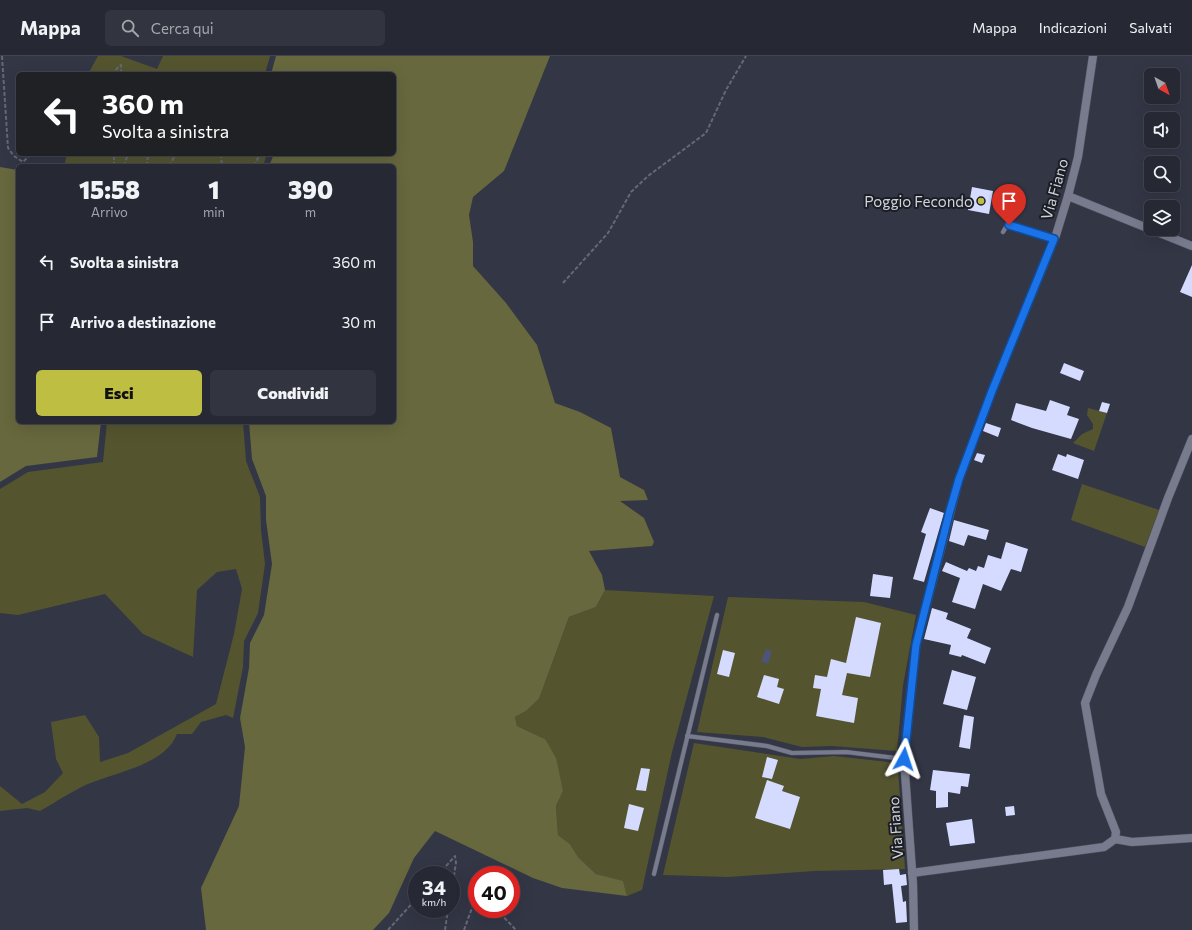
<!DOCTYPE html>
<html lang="it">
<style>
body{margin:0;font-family:Commissioner,sans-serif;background:#323440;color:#f1f3f6;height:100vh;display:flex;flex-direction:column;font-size:15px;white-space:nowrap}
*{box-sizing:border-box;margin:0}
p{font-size:13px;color:#a4a6ac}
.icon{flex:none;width:22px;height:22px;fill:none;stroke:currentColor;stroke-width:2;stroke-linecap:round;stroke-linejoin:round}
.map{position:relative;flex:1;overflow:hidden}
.details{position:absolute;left:16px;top:108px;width:380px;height:260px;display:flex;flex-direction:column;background:#262834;border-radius:6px;box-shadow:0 4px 16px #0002,0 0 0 1px #42444f}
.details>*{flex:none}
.banner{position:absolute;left:16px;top:16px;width:380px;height:84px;border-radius:6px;box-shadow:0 4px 16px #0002,0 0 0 1px #42444f;background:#202124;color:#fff;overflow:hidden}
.needle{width:26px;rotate:140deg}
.fabs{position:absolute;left:1144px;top:12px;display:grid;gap:8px}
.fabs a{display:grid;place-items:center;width:36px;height:36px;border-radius:6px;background:#262834;box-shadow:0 4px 16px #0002,0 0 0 1px #42444f;font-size:20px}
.speed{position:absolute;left:408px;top:810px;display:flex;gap:8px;font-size:20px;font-weight:700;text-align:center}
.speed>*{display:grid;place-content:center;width:52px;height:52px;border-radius:50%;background:#262834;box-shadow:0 4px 16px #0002,0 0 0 1px #42444f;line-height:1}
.speed small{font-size:10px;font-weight:400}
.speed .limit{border:6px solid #d22;background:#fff;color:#111}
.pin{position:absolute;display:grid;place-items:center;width:34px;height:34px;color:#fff;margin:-41px -17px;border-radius:50% 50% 50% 0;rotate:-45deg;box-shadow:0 0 4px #0007}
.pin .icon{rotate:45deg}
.me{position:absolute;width:44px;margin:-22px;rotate:5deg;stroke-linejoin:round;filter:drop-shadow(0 0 3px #0008)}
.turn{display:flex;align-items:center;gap:14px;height:84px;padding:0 20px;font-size:18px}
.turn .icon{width:52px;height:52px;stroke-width:2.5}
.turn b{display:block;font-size:28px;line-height:34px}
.eta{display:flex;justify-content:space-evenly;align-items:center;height:68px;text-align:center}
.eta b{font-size:24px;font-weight:800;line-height:28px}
.primary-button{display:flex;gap:8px;margin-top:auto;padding:8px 20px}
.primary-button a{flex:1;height:46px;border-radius:6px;background:#bebf42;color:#111;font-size:16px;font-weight:800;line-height:46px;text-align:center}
.primary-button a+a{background:#323440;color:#f1f3f6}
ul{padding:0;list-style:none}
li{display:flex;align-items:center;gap:12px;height:60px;padding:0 20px}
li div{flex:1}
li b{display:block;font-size:15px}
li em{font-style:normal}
header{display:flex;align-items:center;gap:24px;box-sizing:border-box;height:56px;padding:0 20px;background:#262834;border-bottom:1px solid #42444f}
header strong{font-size:19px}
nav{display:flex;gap:22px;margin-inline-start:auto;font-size:14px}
.search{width:280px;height:36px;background:#323440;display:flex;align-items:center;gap:10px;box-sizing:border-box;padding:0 14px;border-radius:6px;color:#a4a6ac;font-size:15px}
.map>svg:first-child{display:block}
.green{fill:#54552f}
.forest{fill:#67683d}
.water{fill:#4e5379}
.building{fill:#d5dbff}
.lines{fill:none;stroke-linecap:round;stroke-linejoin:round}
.service-casing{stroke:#525460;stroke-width:5}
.minor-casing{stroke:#525460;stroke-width:9}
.tertiary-casing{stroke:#525460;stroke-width:9}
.path{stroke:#656875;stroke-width:2;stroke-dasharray:4 2;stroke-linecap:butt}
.service{stroke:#787b8d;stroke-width:4}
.minor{stroke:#787b8d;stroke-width:8}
.tertiary{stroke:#787b8d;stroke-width:8}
.route-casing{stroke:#114b97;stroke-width:10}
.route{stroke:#1a73e8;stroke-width:7}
.poi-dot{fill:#bebf42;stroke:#1c1e25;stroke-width:1.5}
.labels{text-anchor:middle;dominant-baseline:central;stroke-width:4;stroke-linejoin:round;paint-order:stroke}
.street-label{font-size:15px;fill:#d1d3dc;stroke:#1c1e25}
.poi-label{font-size:15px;fill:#d1d3dc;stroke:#1c1e25;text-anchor:end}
</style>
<header>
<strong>Mappa</strong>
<div class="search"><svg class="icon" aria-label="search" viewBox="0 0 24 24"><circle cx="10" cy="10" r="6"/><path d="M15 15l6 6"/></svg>Cerca qui</div>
<nav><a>Mappa</a><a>Indicazioni</a><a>Salvati</a></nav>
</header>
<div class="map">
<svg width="1192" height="874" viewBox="0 0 1192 874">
<rect width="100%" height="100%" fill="#333645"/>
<path class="green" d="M98 0H121L157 13 163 0H270L265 18H88Z
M67 98H267L263 110H64Z
M1088 352 1107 357 1094 395 1073 387 1082 378 1093 373V368L1087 359Z
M107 366H243L246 405 260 441 261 474 265 508 258 557 244 585 243 611 233 662 226 659 201 666 192 678H177C165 709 116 716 88 728 72 735 56 746 40 755L27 752 0 755V730L22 748 45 736 63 717 56 703 51 666 85 659 99 681 100 706 128 697 216 648 234 578 242 533 236 513 217 516 197 534 193 601 143 578 105 538 18 559 0 557V433L28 416 103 406Z
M1082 428 1159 454 1145 491 1071 464Z
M605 534 714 540 672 696 642 834 627 840 623 826 596 818 578 801 570 788 558 779 556 750 563 735 545 683 517 670 515 661 526 655 539 643 569 561 596 551Z
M728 541 864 546 916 559 903 629 897 695 832 690 802 691 763 681 697 676Z
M694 687 800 703 834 700 888 706 896 710 898 714 905 813 814 815 728 821 663 819Z"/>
<path class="forest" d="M276 0H550L504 115 473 141 469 159 473 186V210L506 247 537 289 555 347 580 356 611 372 620 421 644 434 648 444 620 445 644 462 654 486 652 490 589 495 602 519 605 534 596 551 569 561 539 643 526 655 515 661 517 670 545 683 556 702 563 735 556 750 558 779 570 788 578 801 596 818 623 825 627 840 562 832 533 822 435 775 414 802 389 857 373 874H206L201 832 239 750 245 691 240 662 249 612 250 587 264 559 272 508 266 464V440L252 403 249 366H394V110H269L274 98H394V18H271Z
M0 111 18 114V366H101L97 401 26 410 0 426Z"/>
<path class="water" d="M766 593 772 595 768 608 761 605Z"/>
<path class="building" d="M972 131 993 135 989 158 968 154Z
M1192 209V241L1180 236Z
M1064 307 1084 315 1080 325 1060 317Z
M1050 344 1070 351 1067 359 1079 363 1071 383 1032 372 1011 364 1016 347 1046 355Z
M1102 346 1110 348 1107 357 1099 355Z
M986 367 1001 372 998 381 983 375Z
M977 397 985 399 982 407 974 404Z
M1058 398 1066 401 1067 398 1084 404 1078 423 1052 414Z
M930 452 944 457 924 526 913 523 926 478 921 476Z
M954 464 989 474 986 484 968 479 964 490 949 485Z
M1006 486 1028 493 1021 516 1011 513 1001 535 983 528 975 553 952 546 960 522 942 515 946 506 967 515 969 512 976 515 978 510 984 512 988 499 1001 503Z
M873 518 893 521 890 542 870 540Z
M932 552 948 557 946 563 971 573 967 582 991 592 985 608 962 599 961 601 949 598 951 589 924 583Z
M856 561 881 567 870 621 847 617 842 639 858 642 854 667 816 660 821 633 813 632 815 619 827 621 831 603 846 607Z
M723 594 735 597 729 621 717 618Z
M952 614 976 621 967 654 943 648Z
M764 619 779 623 777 631 784 633 779 648 757 641Z
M964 659 974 661 970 693 959 691Z
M767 701 778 704 772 723 762 721Z
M641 712 650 713 646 735 636 734Z
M933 714 970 718 968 731 961 730 960 738 948 736V751L936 752V735L930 734Z
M767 724 784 730 782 735 800 741 790 773 755 762Z
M629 748 644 752 638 775 624 772Z
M1014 750 1015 759 1006 760 1005 751Z
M972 763 975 787 950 790 946 767Z
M899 813 900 819 906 818 907 829 901 830 903 846 906 845 907 866 896 867 892 828 884 829 883 814Z"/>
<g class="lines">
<defs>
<path id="service" d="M1003 176 1006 171 1013 169 1054 183
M687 680 767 690 792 697 846 696 904 703
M654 818 717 559"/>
<path id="minor" d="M1068 140 1192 190
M1115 783 1132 786 1192 782
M912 817 1104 791 1115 783 1116 776 1101 738 1085 647 1096 619 1128 551 1168 442 1192 383"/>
<path id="tertiary" d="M914 874 913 828 904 703 916 589 959 423 992 335 1056 179 1068 140 1078 101 1093 0"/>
</defs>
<use href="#service" class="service-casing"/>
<use href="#minor" class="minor-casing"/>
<use href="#tertiary" class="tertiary-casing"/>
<path class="path" d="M2 0 8 92 14 100 23 106 31 98
M111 18 121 9V18
M221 98 222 110
M114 110V98
M124 110 128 98
M147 110 148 98
M169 110 176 98
M254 110 260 98
M563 227 608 177 631 136 648 120 706 77 726 34 746 0
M438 819 455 800 456 807 451 838
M496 853 516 874
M388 874 417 842
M445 874 448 853
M464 874 477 838"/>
<use href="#service" class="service"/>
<use href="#minor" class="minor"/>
<use href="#tertiary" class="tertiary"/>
</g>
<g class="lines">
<defs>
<path id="route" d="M904 703 916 589 949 458 959 423 992 335 1054 183 1009 169"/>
</defs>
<use href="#route" class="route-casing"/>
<use href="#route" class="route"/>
</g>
<circle class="poi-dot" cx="981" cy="145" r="4"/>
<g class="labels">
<g class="street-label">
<text transform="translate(1054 133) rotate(-74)">Via Fiano</text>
<text transform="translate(895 772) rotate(-94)">Via Fiano</text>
</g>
<g class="poi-label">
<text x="973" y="145">Poggio Fecondo</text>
</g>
</g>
</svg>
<div class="fabs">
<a><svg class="needle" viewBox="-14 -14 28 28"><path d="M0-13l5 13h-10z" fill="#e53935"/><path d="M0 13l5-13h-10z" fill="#a4a6ac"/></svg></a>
<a><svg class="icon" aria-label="sound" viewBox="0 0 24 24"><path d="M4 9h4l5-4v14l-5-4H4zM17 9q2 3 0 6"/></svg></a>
<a><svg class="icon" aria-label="search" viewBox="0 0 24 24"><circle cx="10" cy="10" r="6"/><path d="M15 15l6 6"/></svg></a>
<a><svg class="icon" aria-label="layers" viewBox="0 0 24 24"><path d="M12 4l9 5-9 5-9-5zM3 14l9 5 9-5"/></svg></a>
</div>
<div class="speed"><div>34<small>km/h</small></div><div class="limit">40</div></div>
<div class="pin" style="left:1009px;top:169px;background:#d93025"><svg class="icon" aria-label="arrive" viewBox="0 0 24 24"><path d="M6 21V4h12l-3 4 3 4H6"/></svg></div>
<svg class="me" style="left:904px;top:703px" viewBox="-20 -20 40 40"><path d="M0-17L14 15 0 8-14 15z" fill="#1a73e8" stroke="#fff" stroke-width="4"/></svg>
<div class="banner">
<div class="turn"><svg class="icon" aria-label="left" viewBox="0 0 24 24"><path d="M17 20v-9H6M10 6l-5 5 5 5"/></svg><div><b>360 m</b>Svolta a sinistra</div></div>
</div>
<section class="details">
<div class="eta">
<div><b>15:58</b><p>Arrivo</p></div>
<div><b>1</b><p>min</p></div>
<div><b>390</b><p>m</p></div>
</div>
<ul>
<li><svg class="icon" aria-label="left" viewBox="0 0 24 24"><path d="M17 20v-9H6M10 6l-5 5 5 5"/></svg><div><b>Svolta a sinistra</b></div><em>360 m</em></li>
<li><svg class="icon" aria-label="arrive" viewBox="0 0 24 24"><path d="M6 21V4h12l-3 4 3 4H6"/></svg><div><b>Arrivo a destinazione</b></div><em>30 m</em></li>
</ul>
<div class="primary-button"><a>Esci</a><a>Condividi</a></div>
</section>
</div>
